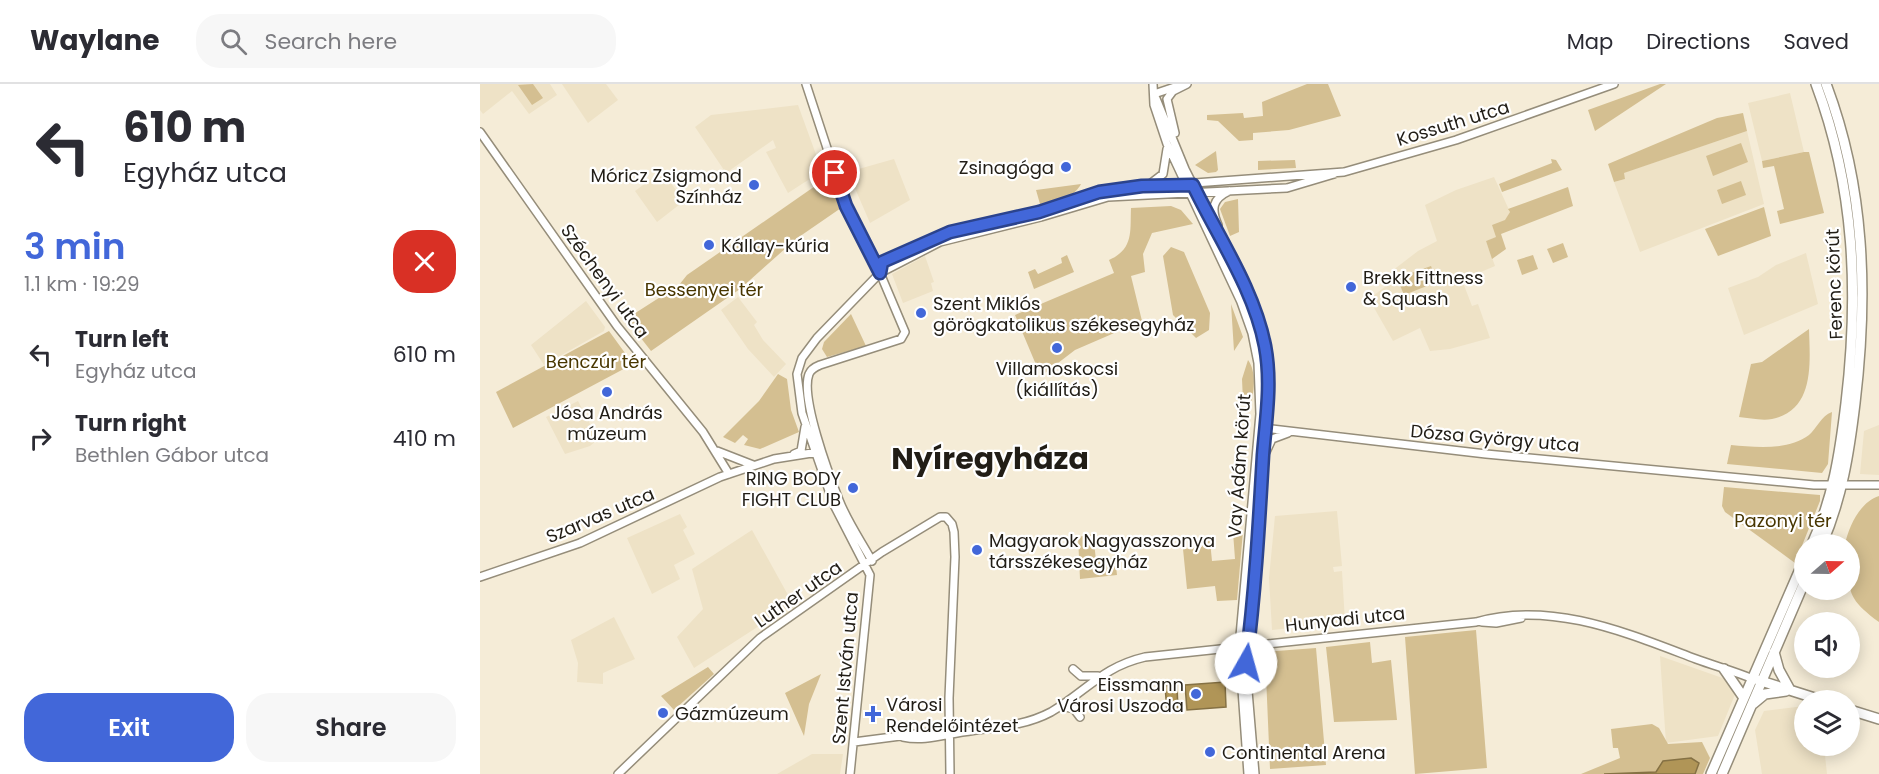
<!DOCTYPE html>
<meta charset="utf-8">
<style>
body{margin:0;font-family:Poppins,sans-serif;background:#f7f7f7;color:#2b2b33;height:100vh;display:flex;flex-direction:column;font-size:22px;white-space:nowrap}
*{box-sizing:border-box;margin:0}
p{font-size:20px;color:#7c7c81}
.icon{flex:none;width:33px;height:33px;fill:none;stroke:currentColor;stroke-width:2;stroke-linecap:round;stroke-linejoin:round}
.map{position:relative;flex:1;overflow:hidden}
.drawer{display:flex;flex-direction:column;background:#fff;width:480px}
.drawer>*{flex:none}
.guide{background:#fff;color:#2b2b33;overflow:hidden}
.needle{width:39px;rotate:70deg}
.tools{position:absolute;left:1314px;top:450px;display:grid;gap:12px}
.tools a{display:grid;place-items:center;width:66px;height:66px;border-radius:50%;background:#fff;box-shadow:0 3px 15px #0003;font-size:30px}
.pin{position:absolute;display:grid;place-items:center;width:51px;height:51px;color:#fff;margin:-26px;border:3px solid #fff;border-radius:50%;box-shadow:0 2px 6px #0007}
.me{position:absolute;width:66px;margin:-33px;rotate:7deg;stroke-linejoin:round;filter:drop-shadow(0 0 4px #0008)}
.turn{display:flex;align-items:center;gap:21px;height:126px;padding:0 24px;font-size:27px}
.turn .icon{width:78px;height:78px;stroke-width:2.5}
.turn b{display:block;font-size:42px;line-height:51px}
.round{display:grid;place-items:center;flex:none;width:63px;height:63px;border-radius:24px;background:#f7f7f7}
.summary{display:flex;align-items:center;justify-content:space-between;height:102px;padding:0 24px}
h1{font-size:36px;font-weight:600;line-height:45px;color:#4267d9}
.button{display:flex;gap:12px;margin-top:auto;padding:12px 24px}
.button a{flex:1;height:69px;border-radius:24px;background:#4267d9;color:#fff;font-size:24px;font-weight:600;line-height:69px;text-align:center}
.button a+a{background:#f7f7f7;color:#2b2b33}
ul{padding:0;list-style:none}
li{display:flex;align-items:center;gap:18px;height:84px;padding:0 24px}
li div{flex:1}
li b{display:block;font-size:22px}
li em{font-style:normal}
header{display:flex;align-items:center;gap:36px;box-sizing:border-box;height:84px;padding:0 30px;background:#fff;border-bottom:2px solid #e1e1e2}
header strong{font-size:28px}
nav{display:flex;gap:33px;margin-inline-start:auto;font-size:21px}
.search{width:420px;height:54px;background:#f7f7f7;display:flex;align-items:center;gap:15px;box-sizing:border-box;padding:0 21px;border-radius:24px;color:#7c7c81;font-size:22px}
main{display:flex;flex:1;min-height:0}
.map>svg:first-child{display:block}
.built{fill:#eee2c6}
.green{fill:#d4bf91}
.water{fill:#b09557;stroke:#857144;stroke-width:1.5}
.lines{fill:none;stroke-linecap:round;stroke-linejoin:round}
.tertiary-casing{stroke:#958d7a;stroke-width:10}
.primary-casing{stroke:#958d7a;stroke-width:12}
.tertiary{stroke:#fff;stroke-width:7}
.primary{stroke:#fff;stroke-width:9}
.route-casing{stroke:#2b438d;stroke-width:15}
.route{stroke:#4267d9;stroke-width:10}
.poi-dot{fill:#4267d9;stroke:#fff;stroke-width:2}
.labels{text-anchor:middle;dominant-baseline:central;stroke-width:4.5;stroke-linejoin:round;paint-order:stroke}
.street-label{font-size:18px;fill:#211d16;stroke:#fff}
.poi-label{font-size:18px;fill:#211d16;stroke:#fff;text-anchor:start}
.park-label{font-size:18px;fill:#483600;stroke:#fff}
.town-label{font-size:30px;font-weight:bold;fill:#211d16;stroke:#fff}
</style>
<header>
<strong>Waylane</strong>
<div class="search"><svg class="icon" aria-label="search" viewBox="0 0 24 24"><circle cx="10" cy="10" r="6"/><path d="M15 15l6 6"/></svg>Search here</div>
<nav><a>Map</a><a>Directions</a><a>Saved</a></nav>
</header>
<main>
<section class="drawer">
<div class="guide">
<div class="turn"><svg class="icon" aria-label="left" viewBox="0 0 24 24"><path d="M17 20v-9H6M10 6l-5 5 5 5"/></svg><div><b>610 m</b>Egyház utca</div></div>
</div>
<div class="summary"><div><h1>3 min</h1><p>1.1 km · 19:29</p></div><a class="round" style="background:#d93025;color:#fff"><svg class="icon" aria-label="close" viewBox="0 0 24 24"><path d="M6 6l12 12M18 6L6 18"/></svg></a></div>
<ul>
<li><svg class="icon" aria-label="left" viewBox="0 0 24 24"><path d="M17 20v-9H6M10 6l-5 5 5 5"/></svg><div><b>Turn left</b><p>Egyház utca</p></div><em>610 m</em></li>
<li><svg class="icon" aria-label="right" viewBox="0 0 24 24"><path d="M7 20v-9h11M14 6l5 5-5 5"/></svg><div><b>Turn right</b><p>Bethlen Gábor utca</p></div><em>410 m</em></li>
</ul>
<div class="button"><a>Exit</a><a>Share</a></div>
</section>
<div class="map">
<svg width="1399" height="690" viewBox="0 0 1399 690">
<rect width="100%" height="100%" fill="#f5ecd7"/>
<path class="built" d="M0 0H70L77 11 49 30 32 7 3 30 0 26Z
M82 0H126L138 16 108 39Z
M1310 9 1324 68 1282 77 1268 19Z
M318 21 342 87 308 109 286 68 296 64 293 56 246 89 215 43 231 31Z
M1267 47 1284 120 1160 168 1134 98 1145 95 1143 89Z
M414 75 430 116 390 139 368 88Z
M182 87 204 117 177 138 155 107Z
M1014 93 1030 128 1017 153 1006 157 1015 182 982 196 992 222 998 220 1010 254 970 265 950 267 940 244 913 257 889 215 906 202 908 190 938 167 957 157 945 121 976 106Z
M1326 169 1338 220 1264 251 1248 204 1278 193 1296 181Z
M445 172 454 198 451 199 453 207 423 219 412 190Z
M258 213 277 238 274 241 283 256 306 280 294 293 268 265 241 226Z
M106 217 125 243 124 247 64 281 51 261Z
M98 317 118 355 110 362 85 370 66 333Z
M1399 341V391L1380 390 1384 347Z
M857 427 862 482 853 483 854 488 862 487 865 538 792 546 789 494 795 432Z
M200 430 207 443 203 446 215 470 194 481 200 495 172 510 147 454Z
M272 446 313 520 214 584 197 553 223 525 212 485Z
M134 533 155 575 123 589V600L97 598 98 579 91 556Z
M1180 572 1251 597 1256 608 1238 652 1186 659Z
M1324 622V662H1344L1347 690H1282L1275 646 1284 627Z
M332 670H363L360 690H297Z"/>
<path class="green" d="M53 0 63 14 52 21 38 1Z
M827 0H848L861 32 809 46 773 49V56L759 57 738 37 727 36V31L763 29 764 34 783 32 782 18Z
M1180 0H1186L1115 47 1108 26Z
M1263 29 1267 47 1144 89 1145 95 1134 98 1128 80 1237 34Z
M1261 59 1268 78 1233 92 1226 72Z
M736 67 738 86 736 88 728 89 715 81Z
M1324 68H1329L1344 129 1300 140 1297 127 1304 125 1294 82 1283 84 1282 77Z
M1071 75 1076 76 1082 86 1022 108 1019 100 1072 79Z
M815 76 816 84 778 86V77Z
M351 91 361 124 316 155 260 205 171 267 146 235 199 201 207 191Z
M1261 97 1266 111 1242 120 1237 106Z
M601 100C595 112 573 125 560 120L556 106Z
M1088 103 1093 122 1021 150 1026 165 1012 175 1006 157 1016 153 1012 141 1025 136 1030 128 1028 125Z
M758 115 759 148 750 152 740 125 745 118Z
M691 122 701 126 713 140 672 149 663 170 665 188 651 192 662 237 595 266 565 289 557 283 535 231 634 189 629 176C654 165 650 147 651 124Z
M1284 123 1291 152 1238 172 1225 145Z
M1083 159 1088 173 1073 179 1067 165Z
M691 163 704 168 730 229 729 246 716 254 693 231 683 172Z
M587 171 594 188 554 205 548 188 555 185 558 190 582 179 581 174Z
M1053 171 1058 185 1042 191 1037 176Z
M951 182 957 198 924 211 917 194Z
M751 220 763 253 754 267Z
M371 230 386 262 347 273 342 265 344 258Z
M1329 245C1330 279 1335 326 1292 335 1282 337 1269 334 1259 333L1271 280 1282 278Z
M129 247 153 280 33 344 16 308Z
M768 276C777 288 774 310 770 324H767V317H763L762 295Z
M298 290 307 295 311 326 319 348 280 365 264 361 268 355 263 351 255 359 243 353 279 317Z
M1352 328 1348 380 1342 389 1247 380 1251 361C1274 363 1308 367 1329 351 1337 344 1341 332 1352 328Z
M1244 403 1340 411V417L1315 479 1245 428 1242 422Z
M1399 412V538C1361 510 1370 504 1370 460H1365C1369 442 1380 418 1399 412Z
M763 447 757 516 737 517 735 502 707 505 703 465 722 463V458L730 457 732 477 755 475 753 448Z
M613 450 616 476 635 474 637 491 600 495 598 453Z
M996 546 1007 684 935 690 925 553Z
M890 558 892 579 911 576 917 636 854 638 846 563Z
M836 564 846 681 790 685 785 568Z
M228 583 234 590 194 626 181 612Z
M341 590 329 620 324 652 305 609Z
M1172 640 1179 644 1188 660 1222 658 1230 674 1223 690H1101L1140 674 1138 664H1133L1131 645Z"/>
<path class="water" d="M745 598 746 623 707 626 705 601Z
M697 601 698 627H687L685 602Z
M1211 674 1219 679 1215 690H1124L1176 688 1183 677Z"/>
<g class="lines">
<defs>
<path id="tertiary" d="M326 0 366 122 400 189 425 248 421 255 340 281C335 283 331 285 329 290 320 313 349 391 359 416 367 437 381 457 392 477
M673 0 674 21 687 60 761 218 772 249 778 279 780 330 759 563 768 690
M674 10 698 2
M675 12 705 85 769 212 785 261 789 315 766 583 775 690
M0 48 137 242 223 348 249 390
M695 49 687 15 693 7 707 0
M670 100 683 90 687 65
M738 141C731 125 732 115 749 107
M400 189 402 178 470 148 559 128 634 105 864 88 976 56 1134 0
M784 344 1006 370 1334 401H1399
M237 367 273 381
M786 368 792 355 808 349
M314 370 321 367 325 343
M0 493 100 459 240 393 294 375 338 368
M1002 538 1016 539 1041 534
M593 585 601 592H618
M581 622 594 625 600 633
M423 653C442 657 459 652 477 649 509 643 541 644 571 628 607 607 622 583 665 573L996 538C1071 516 1147 549 1216 575 1235 582 1254 587 1273 595
M374 658 459 647 469 650
M138 690 280 554 402 468 460 433H466L472 440 474 448 475 473 469 614 470 690
M370 690 390 491 354 421 322 329 317 290 322 274 337 254 400 189 460 158 561 133 628 113 807 104 854 90"/>
<path id="primary" d="M1332 460C1353 415 1360 369 1366 319 1379 210 1375 104 1336 0
M1342 460C1362 414 1369 369 1375 319 1388 211 1385 103 1346 0
M1294 568 1299 586 1310 606
M1244 585 1264 614
M1278 596 1341 616
M1273 620 1285 610 1306 607
M1370 626 1399 635
M1231 690 1324 476
M1242 690 1324 499"/>
</defs>
<use href="#tertiary" class="tertiary-casing"/>
<use href="#primary" class="primary-casing"/>
<use href="#tertiary" class="tertiary"/>
<use href="#primary" class="primary"/>
</g>
<g class="lines">
<defs>
<path id="route" d="M355 89 366 122 400 189 402 178 470 148 559 128 619 108 662 102 713 101C738 153 774 205 785 262 792 299 786 334 783 371 779 440 775 510 766 579"/>
</defs>
<use href="#route" class="route-casing"/>
<use href="#route" class="route"/>
</g>
<g class="poi-dot">
<circle cx="586" cy="83" r="6"/>
<circle cx="274" cy="101" r="6"/>
<circle cx="229" cy="161" r="6"/>
<circle cx="871" cy="203" r="6"/>
<circle cx="441" cy="229" r="6"/>
<circle cx="577" cy="264" r="6"/>
<circle cx="127" cy="308" r="6"/>
<circle cx="373" cy="404" r="6"/>
<circle cx="497" cy="466" r="6"/>
<circle cx="716" cy="610" r="6"/>
<circle cx="183" cy="629" r="6"/>
<path d="M390 621h6v6h6v6h-6v6h-6v-6h-6v-6h6z"/>
<circle cx="730" cy="668" r="6"/>
</g>
<g class="labels">
<g class="street-label">
<text transform="translate(973 39) rotate(-17)">Kossuth utca</text>
<text transform="translate(125 197) rotate(54)">Széchenyi utca</text>
<text transform="translate(1354 200) rotate(-92)">Ferenc körút</text>
<text transform="translate(1015 354) rotate(5)">Dózsa György utca</text>
<text transform="translate(759 382) rotate(-86)">Vay Ádám körút</text>
<text transform="translate(120 431) rotate(-23)">Szarvas utca</text>
<text transform="translate(318 510) rotate(-35)">Luther utca</text>
<text transform="translate(865 535) rotate(-6)">Hunyadi utca</text>
<text transform="translate(365 584) rotate(-85)">Szent István utca</text>
</g>
<g class="poi-label">
<text x="574" y="83" text-anchor="end">Zsinagóga</text>
<text x="262" y="91" text-anchor="end">Móricz Zsigmond<tspan x="262" dy="21">Színház</tspan></text>
<text x="241" y="161">Kállay-kúria</text>
<text x="883" y="193">Brekk Fittness<tspan x="883" dy="21">&amp; Squash</tspan></text>
<text x="453" y="219">Szent Miklós<tspan x="453" dy="21">görögkatolikus székesegyház</tspan></text>
<text x="577" y="284" text-anchor="middle">Villamoskocsi<tspan x="577" dy="21">(kiállítás)</tspan></text>
<text x="127" y="328" text-anchor="middle">Jósa András<tspan x="127" dy="21">múzeum</tspan></text>
<text x="361" y="394" text-anchor="end">RING BODY<tspan x="361" dy="21">FIGHT CLUB</tspan></text>
<text x="509" y="456">Magyarok Nagyasszonya<tspan x="509" dy="21">társszékesegyház</tspan></text>
<text x="704" y="600" text-anchor="end">Eissmann<tspan x="704" dy="21">Városi Uszoda</tspan></text>
<text x="406" y="620">Városi<tspan x="406" dy="21">Rendelőintézet</tspan></text>
<text x="195" y="629">Gázmúzeum</text>
<text x="742" y="668">Continental Arena</text>
</g>
<g class="park-label">
<text x="224" y="205">Bessenyei tér</text>
<text x="116" y="277">Benczúr tér</text>
<text x="1303" y="436">Pazonyi tér</text>
</g>
<g class="town-label">
<text x="510" y="374">Nyíregyháza</text>
</g>
</g>
</svg>
<div class="tools">
<a><svg class="needle" viewBox="-14 -14 28 28"><path d="M0-13l5 13h-10z" fill="#e53935"/><path d="M0 13l5-13h-10z" fill="#7c7c81"/></svg></a>
<a><svg class="icon" aria-label="sound" viewBox="0 0 24 24"><path d="M4 9h4l5-4v14l-5-4H4zM17 9q2 3 0 6"/></svg></a>
<a><svg class="icon" aria-label="layers" viewBox="0 0 24 24"><path d="M12 4l9 5-9 5-9-5zM3 14l9 5 9-5"/></svg></a>
</div>
<div class="pin" style="left:355px;top:89px;background:#d93025"><svg class="icon" aria-label="arrive" viewBox="0 0 24 24"><path d="M6 21V4h12l-3 4 3 4H6"/></svg></div>
<svg class="me" style="left:766px;top:579px" viewBox="-20 -20 40 40"><circle r="19" fill="#fff"/><path d="M0-13L10 11 0 6-10 11z" fill="#4267d9"/></svg>
</div>
</main>
